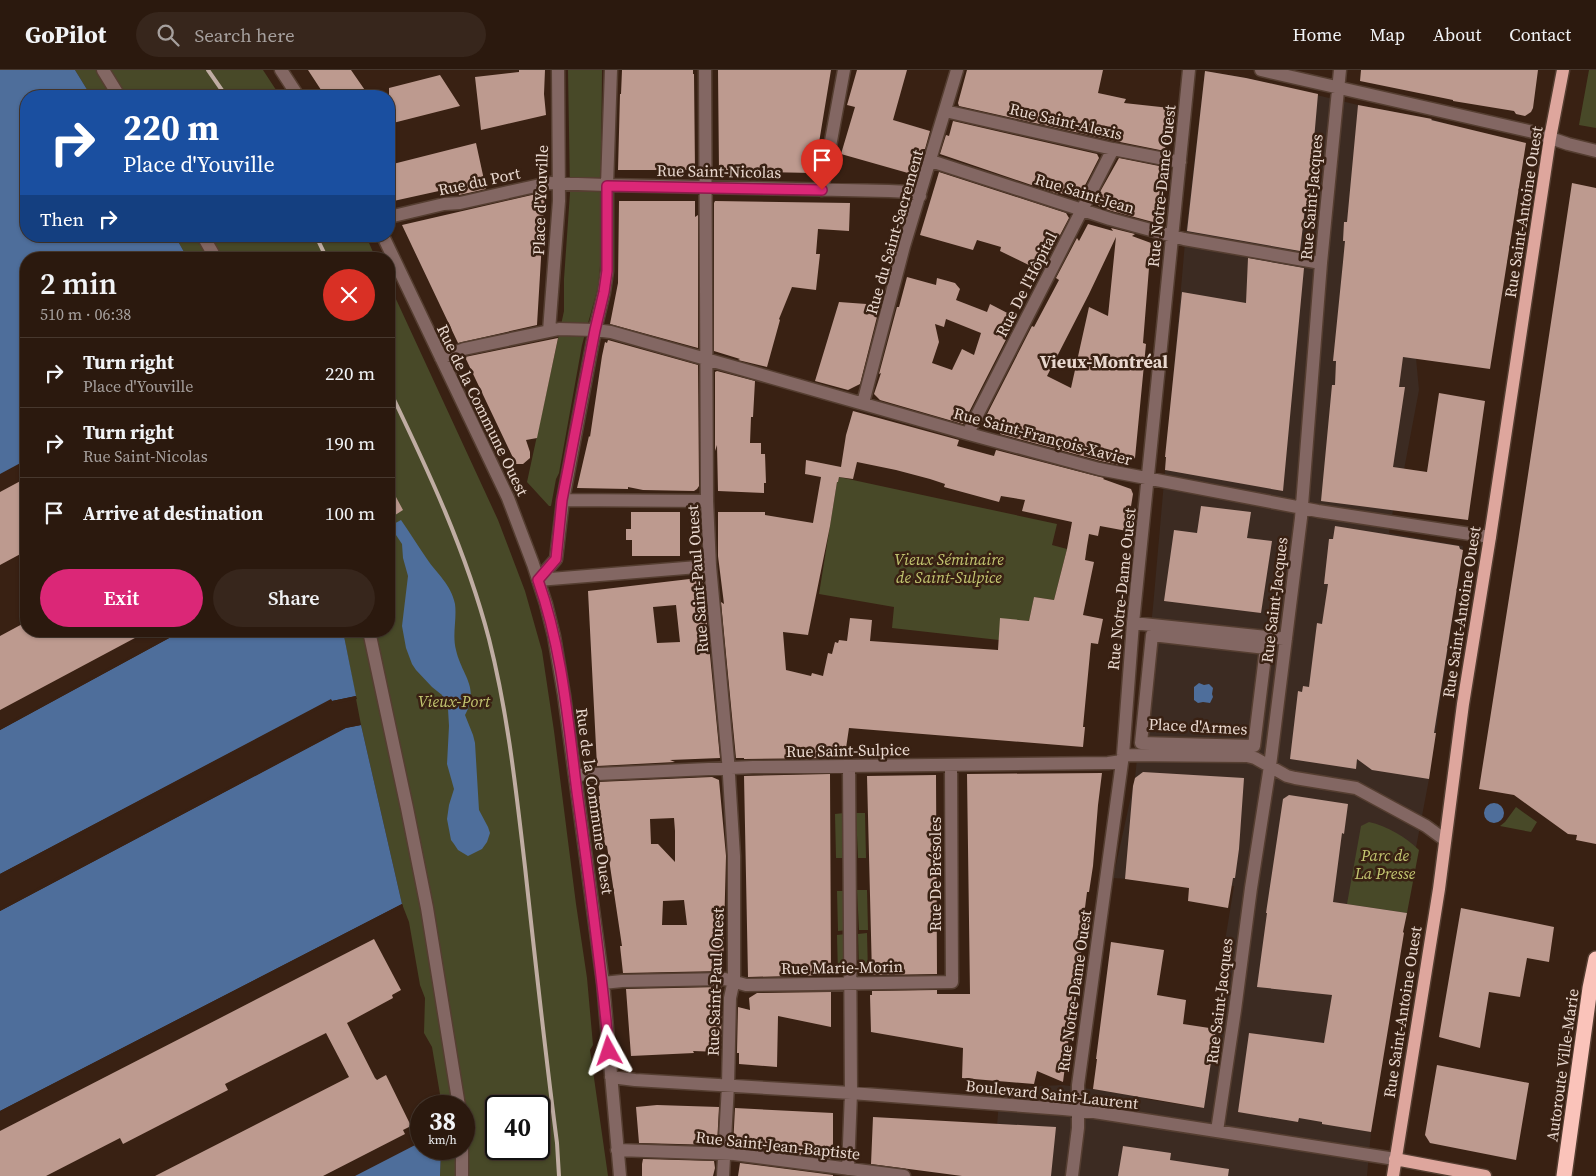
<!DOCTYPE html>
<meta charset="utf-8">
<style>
body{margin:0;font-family:"Source Serif 4",serif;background:#37261c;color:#f1f3f6;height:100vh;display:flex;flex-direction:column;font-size:19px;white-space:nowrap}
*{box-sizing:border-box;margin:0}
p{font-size:16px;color:#a6a09e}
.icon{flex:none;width:28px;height:28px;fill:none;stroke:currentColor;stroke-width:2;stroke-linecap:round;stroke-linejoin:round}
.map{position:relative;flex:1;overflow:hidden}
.details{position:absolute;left:20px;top:182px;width:375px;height:385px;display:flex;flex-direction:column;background:#2b190e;border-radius:20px;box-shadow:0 1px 4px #0004,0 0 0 1px #47382e}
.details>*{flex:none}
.hud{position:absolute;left:20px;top:20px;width:375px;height:152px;border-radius:20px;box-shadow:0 1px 4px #0004,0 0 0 1px #47382e;background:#1a4fa0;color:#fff;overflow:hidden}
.speed{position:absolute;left:410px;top:1025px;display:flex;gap:10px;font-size:25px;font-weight:700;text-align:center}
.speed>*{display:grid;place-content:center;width:65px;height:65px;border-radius:50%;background:#2b190e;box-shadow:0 1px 4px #0004,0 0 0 1px #47382e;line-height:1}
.speed small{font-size:12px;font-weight:400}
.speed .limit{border:2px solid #111;border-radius:8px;background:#fff;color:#111}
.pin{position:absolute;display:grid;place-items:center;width:42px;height:42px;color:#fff;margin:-51px -21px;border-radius:50% 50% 50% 0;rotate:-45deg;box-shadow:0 0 5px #0007}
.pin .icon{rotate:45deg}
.me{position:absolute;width:55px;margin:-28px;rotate:355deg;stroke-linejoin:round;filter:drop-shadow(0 0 4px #0008)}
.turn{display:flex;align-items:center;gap:18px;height:105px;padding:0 20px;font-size:22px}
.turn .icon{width:65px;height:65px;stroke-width:2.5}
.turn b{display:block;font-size:35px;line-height:42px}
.then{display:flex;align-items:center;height:48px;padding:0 20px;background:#0003;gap:10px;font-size:19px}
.round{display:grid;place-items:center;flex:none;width:52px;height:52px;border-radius:26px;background:#37261c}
.summary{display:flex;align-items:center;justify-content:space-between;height:85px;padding:0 20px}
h1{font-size:30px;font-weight:600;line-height:38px}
.cta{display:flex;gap:10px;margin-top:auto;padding:10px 20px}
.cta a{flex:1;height:58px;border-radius:30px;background:#db2777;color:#fff;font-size:20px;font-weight:600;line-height:58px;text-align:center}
.cta a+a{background:#37261c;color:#f1f3f6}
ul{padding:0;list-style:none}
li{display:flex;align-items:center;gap:15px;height:70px;padding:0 20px;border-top:1px solid #47382e}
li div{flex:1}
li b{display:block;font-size:19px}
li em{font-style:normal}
header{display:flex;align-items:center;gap:30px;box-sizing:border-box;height:70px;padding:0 25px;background:#2b190e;border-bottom:1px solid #47382e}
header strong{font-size:24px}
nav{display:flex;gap:28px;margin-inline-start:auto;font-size:18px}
.search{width:350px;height:45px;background:#37261c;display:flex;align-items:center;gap:12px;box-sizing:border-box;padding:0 18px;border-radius:28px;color:#a6a09e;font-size:19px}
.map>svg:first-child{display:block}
.commercial{fill:#3c2b22}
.green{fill:#484928;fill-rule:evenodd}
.water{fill:#4e6e9b}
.pier{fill:#392113}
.building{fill:#bd9a8f;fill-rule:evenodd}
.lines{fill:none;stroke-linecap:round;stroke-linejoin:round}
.minor-casing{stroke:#553e31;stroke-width:15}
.major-casing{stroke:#553e31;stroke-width:15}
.highway-casing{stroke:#553e31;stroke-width:18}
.minor{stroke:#836763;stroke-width:12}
.major{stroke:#dea69d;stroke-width:12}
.highway{stroke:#fac3ba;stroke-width:15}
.rail{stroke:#c0ada3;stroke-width:4}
.route-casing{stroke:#8e194d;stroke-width:12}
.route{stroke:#db2777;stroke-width:9}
.labels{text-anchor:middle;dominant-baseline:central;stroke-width:5;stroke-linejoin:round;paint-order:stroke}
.street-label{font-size:16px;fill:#e9d8cf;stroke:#392113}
.park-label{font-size:16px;font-style:italic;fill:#c4c771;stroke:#392113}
.neighbourhood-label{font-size:18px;font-weight:bold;fill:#e9d8cf;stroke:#392113}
</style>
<header>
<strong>GoPilot</strong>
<div class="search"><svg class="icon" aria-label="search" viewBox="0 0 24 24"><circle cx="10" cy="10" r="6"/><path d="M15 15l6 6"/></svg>Search here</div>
<nav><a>Home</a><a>Map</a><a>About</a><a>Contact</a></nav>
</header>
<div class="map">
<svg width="1596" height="1106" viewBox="0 0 1596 1106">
<rect width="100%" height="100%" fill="#392113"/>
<path class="commercial" d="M1205 1 1246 8 1358 35 1431 49 1448 54 1416 288 1419 320 1400 421 1393 440 1389 463 1463 476 1429 709 1379 973 1367 1106H993L1000 1018 1063 1015 1146 1027V1029L1203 1038 1216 959 1225 871 1234 816 1113 808 1135 708 1153 537 1186 161Z"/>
<path class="green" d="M75 0H263L280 26H91Z
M568 0H602L600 196 598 217 582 275 559 403 556 409 551 436H549L527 412 564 241V209L570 123Z
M1589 0H1596V58L1579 55Z
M175 166H366L376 189H188Z
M389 214 498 450 525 521 542 581 554 661 576 834 587 908 593 975 590 980 608 1106H440L441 1079H464V1036H442L432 977 424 963 425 928 420 915 409 852 402 834 361 655 343 561H389ZM496 1036H539V1079H496Z
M839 407 1057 454 1052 475 1067 479 1054 530 1034 527 1029 551 1001 549 999 570 892 558 894 537 819 524 837 412H838Z
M1516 737 1537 752 1531 762 1500 756 1505 752Z
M844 743 845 788H836L835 744Z
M856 743H865L866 788H858Z
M1369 752C1387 756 1406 767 1419 780L1407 843 1347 834 1361 756Z
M857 820H867L868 860H859Z
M837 821H846L847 860 838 861Z
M867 863 868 903H859L858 864Z
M846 864 848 904H838L837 865Z"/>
<path class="water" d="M0 0H75L91 26H26V166H175L188 189H26V390L0 404Z
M401 450C410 463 418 476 427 489 437 504 451 514 455 534 457 549 452 565 456 580 462 606 480 617 465 645L473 665 475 673 479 740 488 757 490 763 487 772 482 779 468 786 458 780 454 774 451 770 447 749 449 735 454 719 447 694 449 656 448 639 442 625 432 617 416 600 412 594 406 578 402 556 408 506 403 488 402 474 390 456Z
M182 561H343L356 626 332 631 331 630 0 804V660Z
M1199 613 1204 615 1209 614 1213 618 1212 624 1213 627 1210 633 1203 632 1198 633 1194 630V617Z
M361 655 402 834 0 1041V841L345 658Z
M1484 743a10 10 0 1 1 20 0a10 10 0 1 1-20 0Z
M421 1072V1079H441L440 1106H355Z"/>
<path class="pier" d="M177 561H182L0 660V657Z
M356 626 357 629 332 634 330 633 0 807V804L331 629 332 631Z
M360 653 361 655 346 658 0 841V838L344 656Z
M402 834 403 836 0 1043V1041Z"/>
<path class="building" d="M308 0H351L369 26H325Z
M519 0H545L544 24 546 45 481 60 475 7 519 2Z
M622 0H693V4H694L695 100H618L620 24H621Z
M718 0H831L814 103 719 101Z
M857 0H907L893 50 930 61 925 79H923L915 105 841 84 855 37 847 35Z
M967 0H1103L1098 23 1126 29 1124 33 1170 38 1165 81 1115 71 959 36 958 33Z
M1361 0H1538L1533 38 1531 42 1525 46 1516 44 1514 41 1453 31V30L1360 11Z
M1205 1 1246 8 1318 24 1308 138H1305L1300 181 1187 161Z
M440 5 460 36 389 54V18Z
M1358 35 1432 49 1431 50 1526 73 1490 299 1403 287 1399 317H1405L1393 397 1427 402 1439 323 1485 331 1468 450 1321 431 1332 315H1335L1336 291H1333L1343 192 1345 171H1343L1344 152H1347Z
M953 51 1097 84 1099 88 1078 129 1057 122 1058 124 940 84 946 65 949 66Z
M476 73 486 119 459 125 457 117 389 132V95Z
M1119 88 1164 97 1165 100 1158 149 1153 152 1112 141 1100 137 1098 135 1096 129Z
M939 102 1066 143 1069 148 1041 201 1000 181 1001 177 977 170 973 180 920 165Z
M1572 113 1596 118V774L1576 770 1577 765 1568 764 1514 725 1479 719 1518 471Z
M545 122 537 255 458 273 402 155Z
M619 131H695V147L698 145V278L610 254 618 213Z
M715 131 850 133 849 161 818 159 816 184H820L816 220 792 217 779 249 780 250 767 297 738 290 740 289 714 281V133Z
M1088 154 1113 161 1111 158 1135 164 1132 166 1151 173 1143 273 1146 274 1135 388 1124 396 1101 391 1000 364 1001 361 981 356 1032 256 1034 257 1059 210 1056 208 1077 168 1079 171ZM1116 167 1108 246 1089 237 1071 318 1047 306 1089 224Z
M1248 188 1304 198 1283 421 1165 400 1166 387H1165L1182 222 1246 233Z
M907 207 936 215 937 208 955 213 960 219 956 230 987 242 990 234 1017 248 963 354 880 330 874 324 881 303 879 304 897 237H899ZM946 249 981 263 974 285 962 279 952 300 932 293 939 272 935 254 944 257Z
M839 232 880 235 860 314 848 320 815 311Z
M558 268 537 368 526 370 530 382V388L523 394H516L465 287Z
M608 270 698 295 699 416 697 419 694 421 643 420 628 417V419L577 418 589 366 590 367 602 286 605 272 607 273Z
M717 301 755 311 753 347H751L750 373H761V384H765L766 413H764V423L718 421 717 375 715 381V302Z
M853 341 959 370 957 376 994 386 996 380 1104 408 1103 409 1131 419 1133 424 1127 461 1100 456 1098 466 1089 464 1087 476 1085 490 1094 492 1083 545 1103 549 1098 574 1091 573 1083 657H1085L1083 677 849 658 845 685H830V688L744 689V688H736L721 532 724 534 718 486V442H765V445L813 453 821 407 805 404 806 390 841 397 846 365ZM857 392 896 400 930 409 945 414 944 417 999 432 1001 426 1025 430 1022 441 1072 452 1067 479 1054 530 1034 527 1029 551 1000 548 998 580 870 571 872 550 850 548 847 571 839 570 838 573 835 572 832 584 828 583 823 606 812 603 811 606 786 600 783 562 808 565 830 456 837 412H838L839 407 853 409Z
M26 408V481L0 495V422Z
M396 427 403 440 389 449V431Z
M1201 436 1251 442 1247 468 1272 471 1261 543 1164 531 1174 460 1197 463Z
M631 442H680V486H632V470H626V459H631Z
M1335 456 1459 476 1460 479 1463 480 1434 663H1436L1429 709 1372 700 1357 689 1356 699 1290 689 1298 621 1302 622 1303 616 1309 617 1317 553 1322 554 1328 514H1324L1329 469H1333Z
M698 508 703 513 720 688 670 690 675 692 597 696 588 521ZM676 535 680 572 657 573 653 537Z
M26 552V561H148L0 640V566Z
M1143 702 1244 708 1239 779 1235 808H1233L1228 838 1188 831 1189 818 1125 809 1133 716 1135 708Z
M1102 703 1098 735 1093 796 1089 822H1087L1080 877H1082L1074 927 1063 1012 1037 1001 1034 1014 962 1008 963 978 871 962 870 925H872V921L937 920V924H970L967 704Z
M830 704 831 905 748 907 744 706Z
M936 705 937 904 872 905 867 706Z
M712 707 719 710 726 786 723 901 623 903 620 876H622L607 776 605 775 598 726H600L598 712ZM674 748 675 761V792L658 774H651L650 749ZM684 830 687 855H662L663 831Z
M1289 725 1348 734 1344 764 1342 763 1333 832 1407 843 1403 862 1404 863 1371 1062 1322 1054V1052L1299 1048 1298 1052 1238 1042 1249 963 1324 973 1332 925 1257 917 1267 843H1266L1283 729Z
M1461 838 1554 857 1549 892 1527 888 1520 927 1489 922 1480 978 1439 967Z
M374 869 401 920 392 925 393 928 347 953 375 1008 377 1010 386 1005 411 1056 403 1060 405 1064 323 1106H155L349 1007 326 963 225 1014 228 1020 123 1074 120 1068 46 1106H0V1061Z
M1111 872 1164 880 1157 925 1186 930 1183 954 1216 959 1204 1038 1093 1019 1097 989H1096Z
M722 917 721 982 693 981 694 983 631 986 626 919Z
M831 922V957L778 946 777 997 739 994V983H737L738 937 750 940 749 928 757 923Z
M1437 995 1529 1013 1516 1090 1430 1073 1425 1065Z
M657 1035 719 1037 717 1075 639 1073 636 1037Z
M735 1038 833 1043V1089L733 1076Z
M873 1047 1056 1057 1051 1106H962L871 1094Z
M1123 1076 1171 1083 1170 1090 1229 1099 1228 1106H1118Z
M643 1089 714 1091 715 1098 713 1106H642V1094Z
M740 1093 833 1105V1106H738Z"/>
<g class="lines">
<defs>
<path id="minor" d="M103 0 119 26
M281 0 298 26
M705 0 707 431 710 496 728 690 734 786V910L730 928 728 1015 723 1106
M1261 0 1533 62 1568 74 1596 81
M945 41 1113 79 1180 92
M931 91 1110 149 1184 169 1321 193
M822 120 844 0
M389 147 444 134 460 133 549 113 607 115 889 121 910 122 920 126
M203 166 216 189
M383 166 508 428 533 494 546 534 554 566 564 625 603 913 620 1106
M549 261 559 131 558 0
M441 288 464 279 559 259 595 260 611 262 969 364 1099 399 1318 441 1490 467
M863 333 904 176 957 0
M969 364 971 357 1113 79
M563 430 707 431
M538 510 556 489 563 430 595 260 604 222 607 201V115L611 0
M538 510 710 496
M1133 553 1286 569
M369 561 407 738 427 838 459 1036
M1152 565 1266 578 1254 676 1141 673Z
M1123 685 1247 686 1255 688 1287 706 1295 708 1356 718 1426 756 1445 770
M575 705 753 697 1108 693 1122 691
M603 913 622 911 725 909 746 915 952 912 951 696
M611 1007 635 1010 851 1023 1063 1039 1094 1042 1395 1089
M1217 1061 1235 940 1251 818 1270 696 1301 448 1321 193 1340 0
M462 1079V1106
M617 1080 734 1084 904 1106
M848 1099 851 1023 849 697
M1072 1106 1078 1058V1015L1123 685 1133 553 1189 0"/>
<path id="major" d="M1395 1089 1485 1106
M1393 1106 1439 819 1463 634 1490 467 1550 68 1563 0"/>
<path id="highway" d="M1564 1106 1590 918 1596 889"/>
</defs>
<use href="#minor" class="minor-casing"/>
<use href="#major" class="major-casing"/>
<use href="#highway" class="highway-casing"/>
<use href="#minor" class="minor"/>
<use href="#major" class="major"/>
<use href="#highway" class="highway"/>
<path class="rail" d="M208 0 226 26
M316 166 327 189
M389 319C428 400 466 481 489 569 508 644 516 720 525 797 535 889 545 981 557 1073L559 1106"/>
</g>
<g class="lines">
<defs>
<path id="route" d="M609 981C601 894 589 808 577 722 568 651 562 578 538 510L556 489 562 430 595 260 604 222 607 201V116L822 120"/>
</defs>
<use href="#route" class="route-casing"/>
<use href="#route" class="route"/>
</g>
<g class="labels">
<g class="street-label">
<text transform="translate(1066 51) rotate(13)">Rue Saint-Alexis</text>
<text transform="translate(719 101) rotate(1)">Rue Saint-Nicolas</text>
<text transform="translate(479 111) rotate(-12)">Rue du Port</text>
<text transform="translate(1161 116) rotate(-84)">Rue Notre-Dame Ouest</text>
<text transform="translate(1085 123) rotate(17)">Rue Saint-Jean</text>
<text transform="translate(1311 127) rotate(-85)">Rue Saint-Jacques</text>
<text transform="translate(540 130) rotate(-88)">Place d'Youville</text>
<text transform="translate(1523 142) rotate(-81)">Rue Saint-Antoine Ouest</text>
<text transform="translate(894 162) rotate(-74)">Rue du Saint-Sacrement</text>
<text transform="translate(1026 214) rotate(-63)">Rue De l'Hôpital</text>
<text transform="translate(483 340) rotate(64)">Rue de la Commune Ouest</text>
<text transform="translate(1043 366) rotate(15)">Rue Saint-François-Xavier</text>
<text transform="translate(697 509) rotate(-94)">Rue Saint-Paul Ouest</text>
<text transform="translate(1121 519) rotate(-84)">Rue Notre-Dame Ouest</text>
<text transform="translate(1274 530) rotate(-83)">Rue Saint-Jacques</text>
<text transform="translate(1461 542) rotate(-81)">Rue Saint-Antoine Ouest</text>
<text transform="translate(1198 656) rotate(3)">Place d'Armes</text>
<text transform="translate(848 680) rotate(-1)">Rue Saint-Sulpice</text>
<text transform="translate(595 731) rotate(82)">Rue de la Commune Ouest</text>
<text transform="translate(935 804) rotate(-90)">Rue De Brésoles</text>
<text transform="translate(842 897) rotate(-1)">Rue Marie-Morin</text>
<text transform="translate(715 912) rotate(-88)">Rue Saint-Paul Ouest</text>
<text transform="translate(1074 921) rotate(-82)">Rue Notre-Dame Ouest</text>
<text transform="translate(1219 931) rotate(-83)">Rue Saint-Jacques</text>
<text transform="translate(1402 942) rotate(-81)">Rue Saint-Antoine Ouest</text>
<text transform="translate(1562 995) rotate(-82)">Autoroute Ville-Marie</text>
<text transform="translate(1052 1024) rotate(6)">Boulevard Saint-Laurent</text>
<text transform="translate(778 1075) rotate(6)">Rue Saint-Jean-Baptiste</text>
</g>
<g class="park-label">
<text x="949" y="489">Vieux Séminaire<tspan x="949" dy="18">de Saint-Sulpice</tspan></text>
<text x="454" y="631">Vieux-Port</text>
<text x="1385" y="785">Parc de<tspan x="1385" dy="18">La Presse</tspan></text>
</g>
<g class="neighbourhood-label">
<text x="1104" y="291">Vieux-Montréal</text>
</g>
</g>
</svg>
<div class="speed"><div>38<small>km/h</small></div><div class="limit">40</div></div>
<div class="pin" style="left:822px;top:120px;background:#d93025"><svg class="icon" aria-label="arrive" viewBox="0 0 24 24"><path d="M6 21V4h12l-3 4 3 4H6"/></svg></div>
<svg class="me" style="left:609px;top:981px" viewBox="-20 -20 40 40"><path d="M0-17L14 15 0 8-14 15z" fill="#db2777" stroke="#fff" stroke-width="4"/></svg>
<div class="hud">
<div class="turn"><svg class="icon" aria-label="right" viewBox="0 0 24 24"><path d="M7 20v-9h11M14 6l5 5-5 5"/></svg><div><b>220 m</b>Place d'Youville</div></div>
<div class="then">Then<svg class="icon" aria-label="right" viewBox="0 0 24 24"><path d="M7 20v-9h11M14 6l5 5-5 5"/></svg></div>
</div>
<section class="details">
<div class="summary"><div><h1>2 min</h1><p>510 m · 06:38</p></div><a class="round" style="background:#d93025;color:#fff"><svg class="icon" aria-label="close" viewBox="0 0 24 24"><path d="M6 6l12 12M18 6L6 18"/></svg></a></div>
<ul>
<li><svg class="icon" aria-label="right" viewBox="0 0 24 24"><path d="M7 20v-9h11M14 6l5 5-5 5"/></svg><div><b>Turn right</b><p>Place d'Youville</p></div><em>220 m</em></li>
<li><svg class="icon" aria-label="right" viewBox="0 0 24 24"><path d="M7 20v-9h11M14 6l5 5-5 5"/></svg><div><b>Turn right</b><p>Rue Saint-Nicolas</p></div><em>190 m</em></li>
<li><svg class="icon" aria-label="arrive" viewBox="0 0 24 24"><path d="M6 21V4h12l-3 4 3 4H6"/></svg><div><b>Arrive at destination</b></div><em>100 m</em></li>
</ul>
<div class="cta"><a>Exit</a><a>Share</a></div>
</section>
</div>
